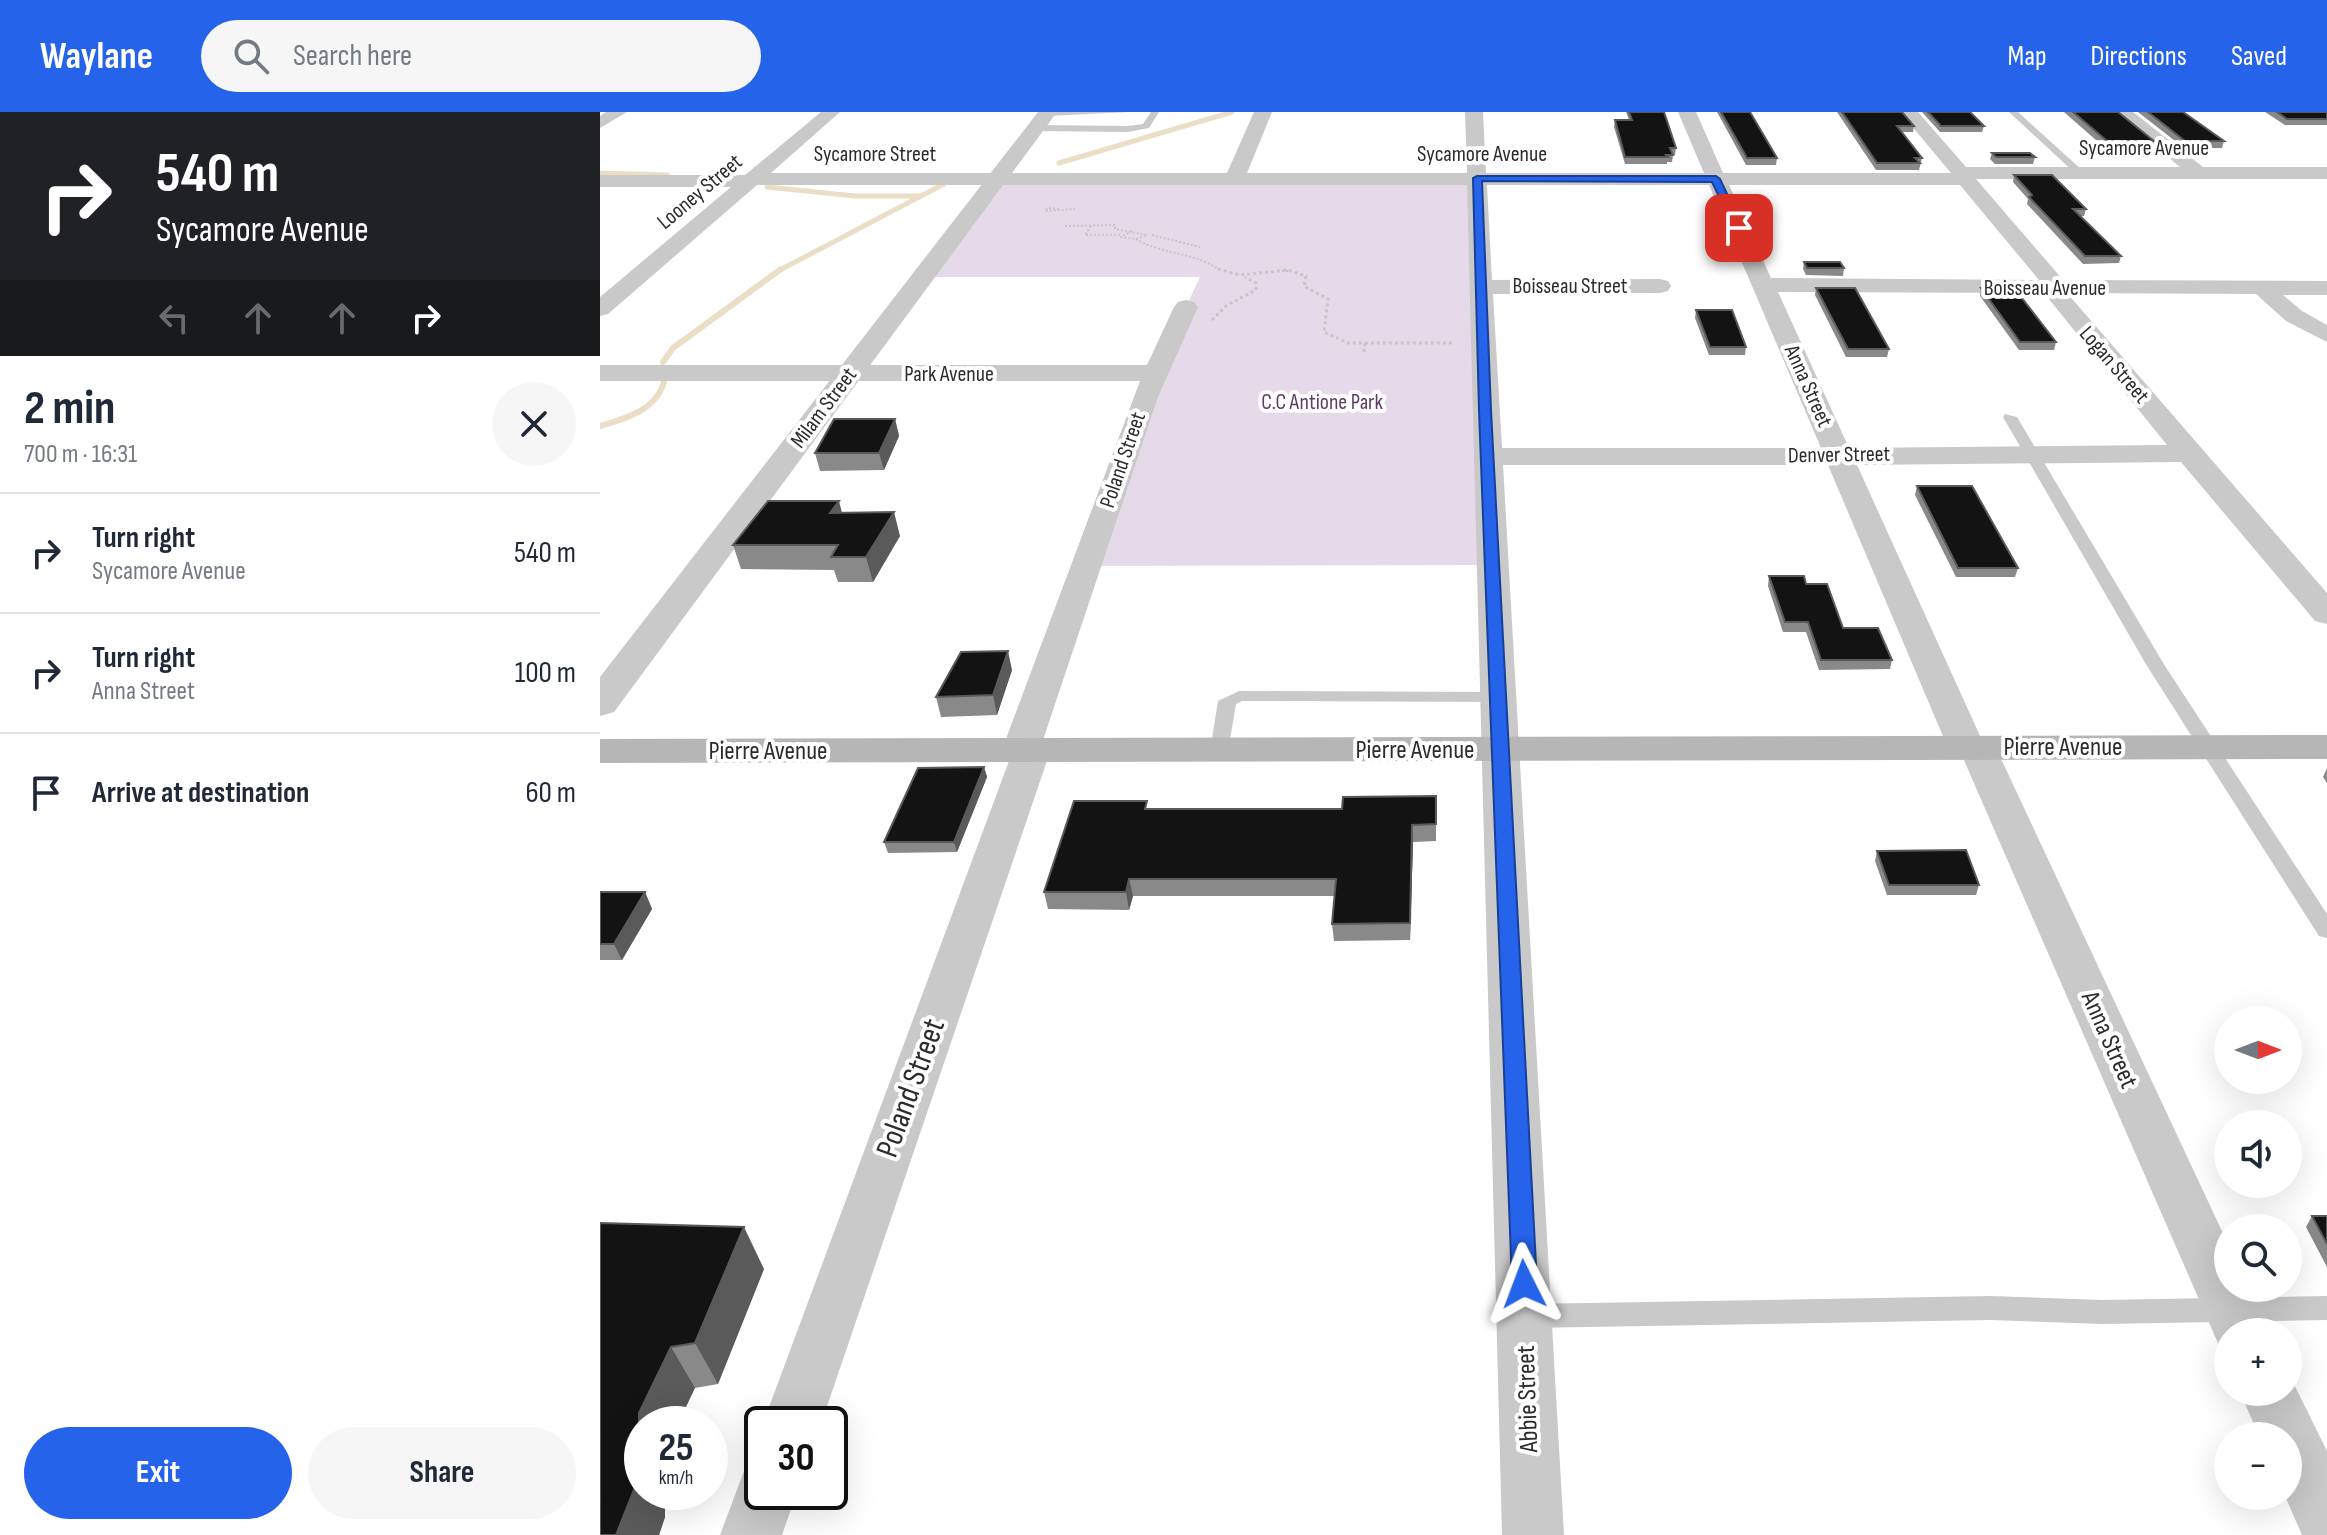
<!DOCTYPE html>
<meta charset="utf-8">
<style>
body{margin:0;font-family:"Sofia Sans Condensed",sans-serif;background:#f6f6f7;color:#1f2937;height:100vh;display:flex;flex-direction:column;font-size:30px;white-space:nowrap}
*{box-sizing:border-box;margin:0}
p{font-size:26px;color:#747a83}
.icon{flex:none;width:44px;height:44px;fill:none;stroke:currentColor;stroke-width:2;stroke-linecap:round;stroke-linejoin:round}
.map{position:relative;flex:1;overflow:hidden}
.panel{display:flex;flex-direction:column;background:#fff;width:600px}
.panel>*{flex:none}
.hud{background:#202124;color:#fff;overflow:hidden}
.needle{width:52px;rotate:90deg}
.buttons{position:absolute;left:1614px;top:894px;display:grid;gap:16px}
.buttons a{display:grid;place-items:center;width:88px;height:88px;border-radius:50%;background:#fff;box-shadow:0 8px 32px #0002;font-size:40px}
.speed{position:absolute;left:24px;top:1294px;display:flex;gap:16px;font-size:40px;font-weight:700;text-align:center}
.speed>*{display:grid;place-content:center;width:104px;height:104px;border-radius:50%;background:#fff;box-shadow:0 8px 32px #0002;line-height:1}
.speed small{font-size:20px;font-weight:400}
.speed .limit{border:4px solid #111;border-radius:12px;background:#fff;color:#111}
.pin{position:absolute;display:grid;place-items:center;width:68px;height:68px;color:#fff;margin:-34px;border-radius:16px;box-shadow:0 4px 12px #0006}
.me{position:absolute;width:88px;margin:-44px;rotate:357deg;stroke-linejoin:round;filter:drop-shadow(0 0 6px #0008)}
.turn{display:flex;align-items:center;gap:28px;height:168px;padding:0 24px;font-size:36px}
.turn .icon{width:104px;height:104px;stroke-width:2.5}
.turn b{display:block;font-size:56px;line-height:68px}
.lanes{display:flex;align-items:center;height:76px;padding:0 24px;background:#0003;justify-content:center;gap:40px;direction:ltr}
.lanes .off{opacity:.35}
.round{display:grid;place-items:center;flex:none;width:84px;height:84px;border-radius:42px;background:#f6f6f7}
.headline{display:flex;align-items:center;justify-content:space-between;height:136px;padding:0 24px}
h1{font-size:48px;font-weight:700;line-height:60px}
.action{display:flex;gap:16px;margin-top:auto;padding:16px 24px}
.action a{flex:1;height:92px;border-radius:48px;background:#2563eb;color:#fff;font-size:32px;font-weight:700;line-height:92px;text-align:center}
.action a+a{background:#f6f6f7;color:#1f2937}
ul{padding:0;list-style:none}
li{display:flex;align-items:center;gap:24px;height:120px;padding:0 24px;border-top:2px solid #e0e1e3}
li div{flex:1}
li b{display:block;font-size:30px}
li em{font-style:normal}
header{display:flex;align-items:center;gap:48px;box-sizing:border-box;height:112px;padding:0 40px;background:#2563eb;color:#fff}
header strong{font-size:38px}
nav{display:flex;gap:44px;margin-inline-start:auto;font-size:28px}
.search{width:560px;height:72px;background:#f6f6f7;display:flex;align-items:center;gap:20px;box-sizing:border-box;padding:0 28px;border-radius:44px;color:#747a83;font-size:30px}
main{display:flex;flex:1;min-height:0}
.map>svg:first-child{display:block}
.green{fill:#e6daea}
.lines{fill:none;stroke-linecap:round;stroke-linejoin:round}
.stream-far1{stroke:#eadec6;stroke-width:5}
.stream{stroke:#eadec6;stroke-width:6}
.path-far1{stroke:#c6c6c6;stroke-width:2;stroke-dasharray:2 2;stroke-linecap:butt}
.path{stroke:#c6c6c6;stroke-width:3;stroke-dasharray:3 3;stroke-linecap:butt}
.service{fill:#c9c9c9;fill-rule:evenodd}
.minor{fill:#c9c9c9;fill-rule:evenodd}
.tertiary{fill:#c9c9c9;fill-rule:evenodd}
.secondary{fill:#b6b6b6;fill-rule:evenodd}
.wall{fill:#898989}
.shaded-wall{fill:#5a5a5a}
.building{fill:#131313;stroke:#5a5a5a;stroke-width:2}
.route{fill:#2563eb;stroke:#184099;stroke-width:2}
.labels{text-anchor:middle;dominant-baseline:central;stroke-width:8;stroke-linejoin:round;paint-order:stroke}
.far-street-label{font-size:22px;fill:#2c2c2c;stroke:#fff}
.far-park-label{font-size:22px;fill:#5e3b66;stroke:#fff}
.street-label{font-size:26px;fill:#2c2c2c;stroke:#fff}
.near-street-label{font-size:32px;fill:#2c2c2c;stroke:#fff}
</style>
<header>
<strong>Waylane</strong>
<div class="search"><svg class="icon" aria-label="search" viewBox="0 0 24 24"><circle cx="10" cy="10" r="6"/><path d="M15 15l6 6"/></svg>Search here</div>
<nav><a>Map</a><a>Directions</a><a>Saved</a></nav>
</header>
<main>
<section class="panel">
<div class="hud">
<div class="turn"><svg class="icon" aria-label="right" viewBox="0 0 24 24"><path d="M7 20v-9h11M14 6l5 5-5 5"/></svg><div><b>540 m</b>Sycamore Avenue</div></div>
<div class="lanes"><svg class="icon off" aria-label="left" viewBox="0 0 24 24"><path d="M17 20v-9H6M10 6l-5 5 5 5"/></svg><svg class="icon off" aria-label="ahead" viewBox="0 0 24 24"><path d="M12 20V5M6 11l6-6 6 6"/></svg><svg class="icon off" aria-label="ahead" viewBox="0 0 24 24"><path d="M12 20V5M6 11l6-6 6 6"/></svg><svg class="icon" aria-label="right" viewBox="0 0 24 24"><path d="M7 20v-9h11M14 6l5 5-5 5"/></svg></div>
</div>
<div class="headline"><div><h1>2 min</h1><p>700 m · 16:31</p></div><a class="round"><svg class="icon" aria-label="close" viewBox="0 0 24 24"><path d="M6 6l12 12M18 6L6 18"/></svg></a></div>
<ul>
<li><svg class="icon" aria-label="right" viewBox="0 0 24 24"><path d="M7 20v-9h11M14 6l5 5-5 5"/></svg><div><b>Turn right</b><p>Sycamore Avenue</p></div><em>540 m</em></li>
<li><svg class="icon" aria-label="right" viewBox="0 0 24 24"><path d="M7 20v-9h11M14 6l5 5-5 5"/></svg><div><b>Turn right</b><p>Anna Street</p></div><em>100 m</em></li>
<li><svg class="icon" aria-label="arrive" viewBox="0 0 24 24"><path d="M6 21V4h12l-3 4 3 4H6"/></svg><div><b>Arrive at destination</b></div><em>60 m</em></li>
</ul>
<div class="action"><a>Exit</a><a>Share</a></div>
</section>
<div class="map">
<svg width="1727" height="1423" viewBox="0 0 1727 1423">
<rect width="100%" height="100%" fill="#fff"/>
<path class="green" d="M398 66H877L892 453 485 454 555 261 600 165H323Z"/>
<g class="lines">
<path class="stream-far1" d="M459 51 632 0
M0 61 67 63
M167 75 255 84H320
M178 159 344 72"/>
<path class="stream" d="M63 250 73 236 181 157
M0 314C25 307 56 298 64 270"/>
<path class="path-far1" d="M459 97 448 96 445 99 475 97
M465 114 515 113V117L547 123 536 127 521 125 532 119
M491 114 485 123H521
M552 123 600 135
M536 127C563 143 596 140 621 159
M678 159H691"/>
<path class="path" d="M618 157 640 163 688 158 706 164 704 174 728 187 724 220 748 231H854
M612 208 627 193 656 178V171L645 165
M764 240 765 231"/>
<path class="service" d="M530 0 447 4 443 1V0Z
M551 0H559L549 16 528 20 435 19 431 16 435 13 528 14 543 12Z
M1409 0H1418L1482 58V62H1476Z
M1405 302 1417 305 1565 554 1727 802V826L1719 824 1547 554 1403 305Z
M639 579 897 580 906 585 897 590 642 589 636 592 628 639 626 643H612L610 639 618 589Z
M1390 1184 1502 1188 1727 1184V1208L1502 1212 1390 1208 927 1216 917 1213 913 1204 917 1195 927 1192Z"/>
<path class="minor" d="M6 0H27L0 16V4Z
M221 0H240L171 61H627L654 0H672L647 61H867L865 0H883L886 61H1104L1078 0H1096L1123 61H1351L1300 0H1318L1366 55H1580L1513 0H1533L1603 55H1727V67H1376L1463 168 1727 169V183H1683L1702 199 1727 213V230L1686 209 1656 182 1467 181 1727 481V512L1715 509 1581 350 1257 353 1381 626 1390 628 1396 636 1628 1132V1176H1649L1669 1220H1628V1240L1621 1238 1363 646 1354 644 1348 636 1228 353H903L964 1423H902L867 73H157L8 202 0 204V185L131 75H0V63H145ZM887 73H1109L1221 336H902L893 182 1060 181 1068 179 1071 174 1068 169 1060 167 892 168ZM1129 73H1360L1439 168 1171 166ZM1178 180 1444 181 1567 333 1249 336Z
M586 188 594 190 598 195 558 285 442 631 450 640 221 1312 162 1314 409 649 401 640 540 269H0V253H547L574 195 578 190Z
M1688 1260 1727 1339V1423H1702L1685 1384H1688V1324H1659L1640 1280H1688Z
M162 1352V1380H197L182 1423H120L144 1359Z"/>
<path class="tertiary" d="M438 0H457L14 600 0 604V565Z"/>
<path class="secondary" d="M1727 623V647L0 651V627Z"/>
</g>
<path class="wall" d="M1026 0H1064L1076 36 1075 43H1073L1072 50H1067V52H1025L1014 15 1015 8H1029Z
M1117 0H1150L1177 46 1176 53H1146Z
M1237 0H1302L1314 14 1313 20H1302L1322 46 1319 58H1276Z
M1322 0H1370L1384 14 1382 20H1340Z
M1464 0H1518L1554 29 1552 36H1505Z
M1538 0H1583L1624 29 1622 36H1584Z
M1665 0H1727V13H1685Z
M1392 41 1435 45 1433 52H1395L1390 47Z
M1414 63 1486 97 1484 104H1480L1521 144 1519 151 1483 152 1427 92 1428 87 1413 70Z
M1204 150 1244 156 1243 164 1206 163 1203 157Z
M1216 176 1289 237 1287 245H1246L1215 183Z
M1381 176 1456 230 1454 238H1419L1380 184Z
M1096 198 1146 235 1145 243H1109L1095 206Z
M295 307 299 324 284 358 220 359 215 341Z
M1317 374 1418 456 1415 465H1356L1315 383Z
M242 401 300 424 273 470H238L234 458 141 457 133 433Z
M1169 464 1206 472 1243 516 1292 548 1290 557 1219 558 1206 520H1183L1168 474Z
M412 558 397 603 341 605 336 585Z
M384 655 387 665 357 740 288 741 284 730Z
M1727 656V671L1723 665Z
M836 684V729L813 730 810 828 734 829 732 812 735 784H533L529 798 448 797 444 780 548 697H742Z
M1277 739 1379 773 1376 783H1287L1275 749Z
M0 780H45L52 797 22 848H0Z
M1712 1104H1727V1155L1706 1115Z
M0 1111 164 1157 118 1272 95 1276 42 1312 65 1405 59 1423H0Z"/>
<path class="shaded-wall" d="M295 307 299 324 284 358 279 341Z
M239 389 245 413 230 401Z
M294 400 300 424 273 470 266 445Z
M408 539 412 558 397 603 393 583Z
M384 655 387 665 357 740 354 730Z
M812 713 813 730 810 828V811Z
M529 767 533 784 529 798 526 780Z
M45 780 52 797 22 848 14 832Z
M144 1115 164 1157 118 1272 95 1231Z
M71 1235 95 1276 78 1312H42V1380H65V1405L59 1423H16L39 1301Z"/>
<path class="building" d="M1029 0H1064L1076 36H1070L1073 43H1066L1068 45H1025L1015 8H1032Z
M1121 0H1150L1177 46H1147Z
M1242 0H1302L1314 14H1297L1322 46H1315L1320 51H1277Z
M1328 0H1370L1384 14H1341Z
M1473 0H1518L1554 29H1507Z
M1548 0H1583L1624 29H1585Z
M1677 0H1727V7H1687Z
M1392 41H1430L1435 45H1396Z
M1414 63H1452L1486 97H1473L1521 144H1485L1429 85 1432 83Z
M1204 150H1240L1244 156H1207Z
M1216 176H1255L1289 237H1248Z
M1381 176H1414L1456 230H1420Z
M1096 198H1132L1146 235H1110Z
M234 307H295L279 341H215Z
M1317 374H1372L1418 456H1358Z
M168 389H239L230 401 294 400 266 445H231L238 433H133Z
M1169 464H1204L1206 472H1227L1243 516H1278L1292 548H1221L1208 510H1185Z
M408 539 393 583 336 585 361 540Z
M384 655 354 730H284L318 656Z
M836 684V712L812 713 810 811 732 812 736 767H529L526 780H444L474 689H547L545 697H742L743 685Z
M1366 738 1379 773H1289L1277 739Z
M0 780H45L14 832H0Z
M1712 1104H1727V1132Z
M0 1111 144 1115 95 1231 71 1235 39 1301V1365L16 1423H0Z"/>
<path class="route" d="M877 64H1116L1120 67 1143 116 1139 119 1134 116 1112 70 882 69 891 298 937 1172 933 1180 924 1183 915 1180 912 1172 879 298 873 66Z"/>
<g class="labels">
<g class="far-street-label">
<text x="1544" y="36">Sycamore Avenue</text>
<text x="275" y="42">Sycamore Street</text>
<text x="882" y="42">Sycamore Avenue</text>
<text transform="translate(100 80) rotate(-40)">Looney Street</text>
<text x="970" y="174">Boisseau Street</text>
<text x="1445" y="176">Boisseau Avenue</text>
<text transform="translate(1514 253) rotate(49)">Logan Street</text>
<text x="349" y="262">Park Avenue</text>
<text transform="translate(1208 274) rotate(66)">Anna Street</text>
<text transform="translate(224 296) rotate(-53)">Milam Street</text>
<text transform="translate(1239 343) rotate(-1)">Denver Street</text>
<text transform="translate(523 348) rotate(-71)">Poland Street</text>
</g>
<g class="far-park-label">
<text x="722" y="290">C.C Antione Park</text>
</g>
<g class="street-label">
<text x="1463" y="635">Pierre Avenue</text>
<text x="815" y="638">Pierre Avenue</text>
<text x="168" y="639">Pierre Avenue</text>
<text transform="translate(1509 928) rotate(66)">Anna Street</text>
<text transform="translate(928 1287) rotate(-92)">Abbie Street</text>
</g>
<g class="near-street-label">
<text transform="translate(311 976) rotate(-70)">Poland Street</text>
</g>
</g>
</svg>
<div class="buttons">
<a><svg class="needle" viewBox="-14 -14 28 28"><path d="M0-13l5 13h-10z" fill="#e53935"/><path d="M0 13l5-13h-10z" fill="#747a83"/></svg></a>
<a><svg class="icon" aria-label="sound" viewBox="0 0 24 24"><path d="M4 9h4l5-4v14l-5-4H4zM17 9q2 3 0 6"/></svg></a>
<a><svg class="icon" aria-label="search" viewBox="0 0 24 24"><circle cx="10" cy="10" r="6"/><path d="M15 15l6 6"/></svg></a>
<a>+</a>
<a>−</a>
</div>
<div class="speed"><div>25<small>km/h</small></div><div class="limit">30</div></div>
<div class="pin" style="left:1139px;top:116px;background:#d93025"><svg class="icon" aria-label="arrive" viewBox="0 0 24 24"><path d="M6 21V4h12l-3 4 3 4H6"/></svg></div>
<svg class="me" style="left:924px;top:1172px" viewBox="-20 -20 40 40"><path d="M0-17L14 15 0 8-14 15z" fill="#2563eb" stroke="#fff" stroke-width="4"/></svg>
</div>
</main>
